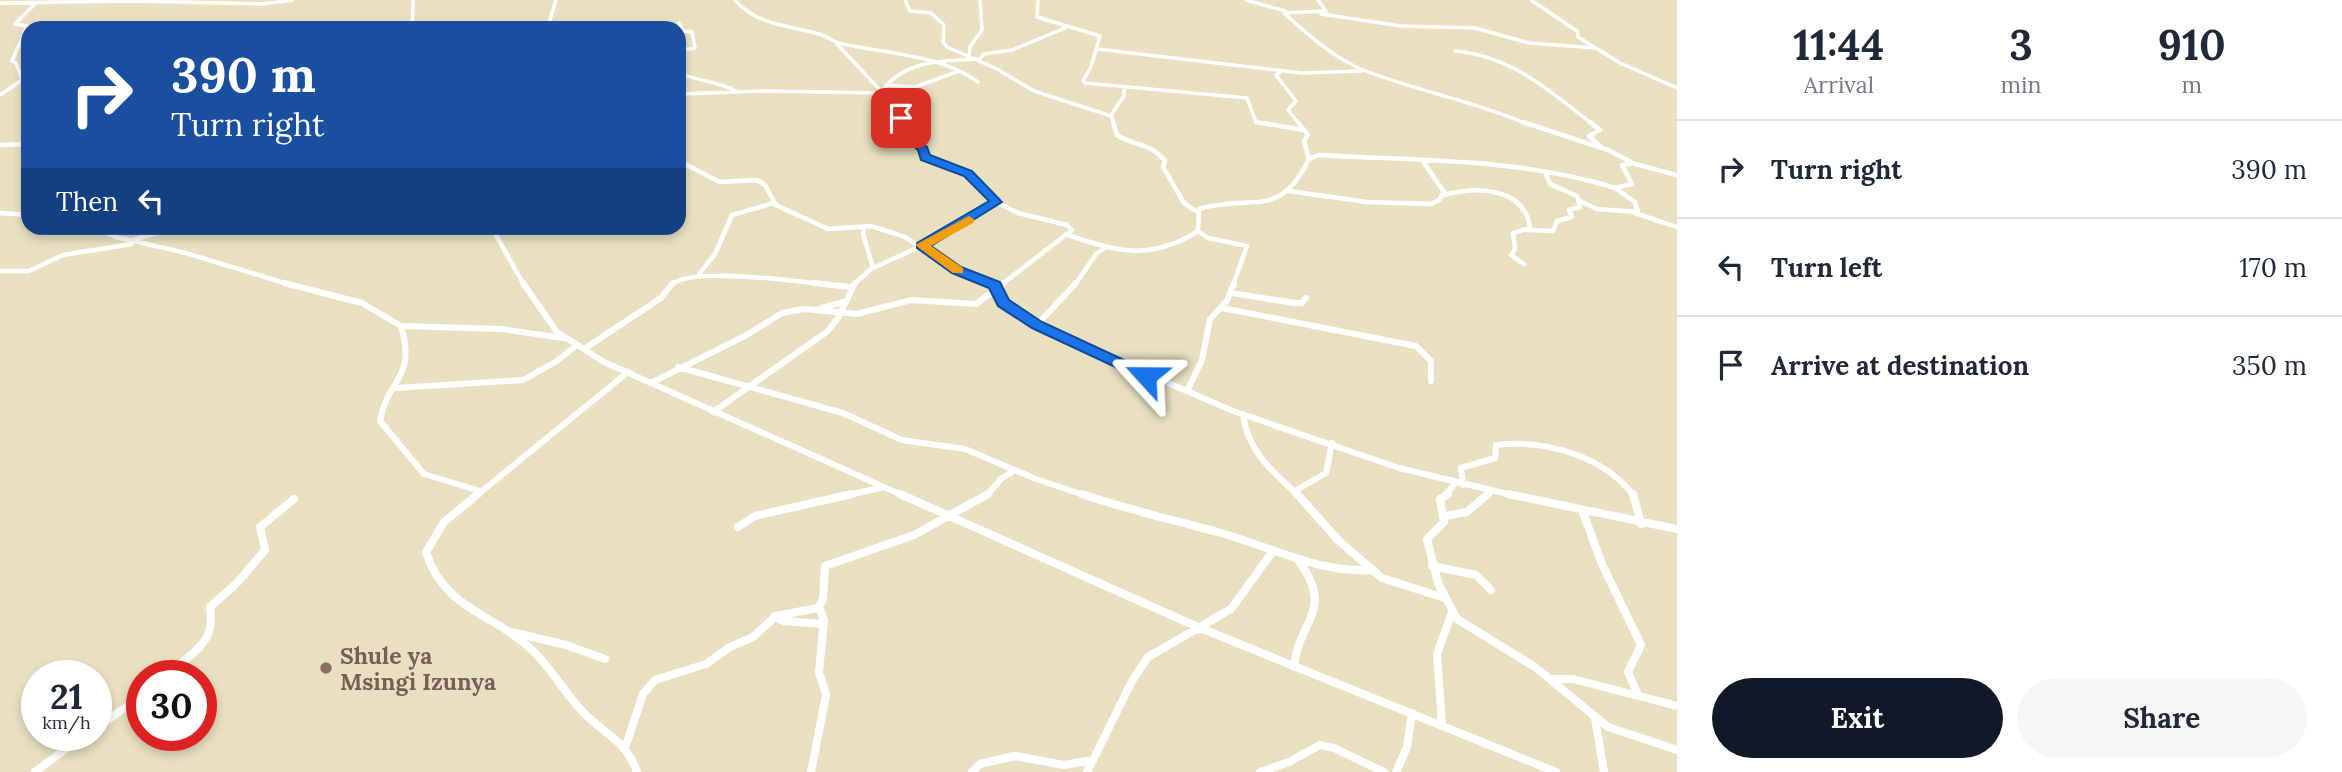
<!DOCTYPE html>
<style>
body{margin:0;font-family:Lora,serif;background:#f6f6f7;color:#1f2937;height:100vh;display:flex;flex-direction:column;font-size:26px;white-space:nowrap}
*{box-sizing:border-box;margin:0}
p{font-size:23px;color:#747a83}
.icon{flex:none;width:38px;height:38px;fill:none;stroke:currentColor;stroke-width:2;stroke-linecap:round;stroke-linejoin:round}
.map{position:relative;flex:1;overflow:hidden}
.details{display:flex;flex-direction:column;background:#fff;width:665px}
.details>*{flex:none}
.hud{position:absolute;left:21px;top:21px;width:665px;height:214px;border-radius:21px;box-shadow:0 4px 10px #0003;background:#1a4fa0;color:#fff;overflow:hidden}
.speed{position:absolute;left:21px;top:660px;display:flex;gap:14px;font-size:35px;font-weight:700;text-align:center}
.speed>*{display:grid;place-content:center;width:91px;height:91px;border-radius:50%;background:#fff;box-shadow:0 4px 10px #0003;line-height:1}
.speed small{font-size:18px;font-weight:400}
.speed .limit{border:10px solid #d22;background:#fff;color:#111}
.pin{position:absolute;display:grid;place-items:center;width:60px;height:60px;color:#fff;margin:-30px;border-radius:14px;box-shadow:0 4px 10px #0006}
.me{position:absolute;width:77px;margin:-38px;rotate:294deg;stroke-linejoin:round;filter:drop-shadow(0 0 5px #0008)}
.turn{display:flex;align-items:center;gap:24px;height:147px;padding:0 35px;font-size:32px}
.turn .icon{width:91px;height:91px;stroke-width:2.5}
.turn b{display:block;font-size:49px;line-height:60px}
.then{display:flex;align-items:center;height:66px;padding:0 35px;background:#0003;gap:14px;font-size:26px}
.eta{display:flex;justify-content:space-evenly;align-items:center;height:119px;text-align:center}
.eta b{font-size:42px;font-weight:700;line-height:49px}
.action{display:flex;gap:14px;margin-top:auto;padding:14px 35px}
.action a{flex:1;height:80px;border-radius:42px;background:#111827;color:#fff;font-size:28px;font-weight:700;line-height:80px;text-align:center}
.action a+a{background:#f6f6f7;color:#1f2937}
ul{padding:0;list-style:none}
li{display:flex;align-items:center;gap:21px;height:98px;padding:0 35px;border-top:2px solid #e0e1e3}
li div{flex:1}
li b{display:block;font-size:26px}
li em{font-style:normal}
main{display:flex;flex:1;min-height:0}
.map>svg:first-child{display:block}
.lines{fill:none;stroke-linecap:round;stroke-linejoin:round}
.minor-far3{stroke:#fff;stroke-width:3.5}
.minor-far2{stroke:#fff;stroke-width:4.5}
.minor-far1{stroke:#fff;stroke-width:6}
.minor{stroke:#fff;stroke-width:8}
.route{fill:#1a73e8;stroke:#114b97;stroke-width:2}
.slow{fill:#f59e0b}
.education-dot{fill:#8d6e63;stroke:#e8e0c1;stroke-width:2.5}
.labels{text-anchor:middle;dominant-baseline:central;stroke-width:5;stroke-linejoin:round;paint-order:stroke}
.near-education-label{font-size:23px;font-weight:bold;fill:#785e54;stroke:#e8e0c1;text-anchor:start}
</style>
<main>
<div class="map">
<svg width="1677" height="772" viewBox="0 0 1677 772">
<rect width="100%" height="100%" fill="#e8e0c1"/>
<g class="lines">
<path class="minor-far3" d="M735 0C758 26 788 25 819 34 827 36 834 43 843 44 887 54 940 54 978 82
M905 0 910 11 931 13 944 25 943 42 947 47 997 69 1034 91 1111 116
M1038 0 1037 17 1100 36 1091 67 1083 81 1085 83 1247 98 1256 122 1266 124
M1246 0 1285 11
M1318 0 1326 11 1284 13C1307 34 1334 58 1363 70 1417 91 1474 101 1527 124
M1531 0 1577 31 1578 37 1620 63 1677 88
M0 3 132 1 263 4 292 0
M1321 14 1401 26 1475 28 1529 43 1596 48
M679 23 683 31 692 32 695 48 683 50 679 70
M412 28 413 0
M503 28 550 25
M552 28 550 20 556 0
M837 44 881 91
M1097 49 1302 73 1362 71
M1455 51C1511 56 1549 90 1592 124
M969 55 970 47 982 30 980 0
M979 60 984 54 1012 50 1065 28
M1280 72 1276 75 1296 101 1288 110 1299 124
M679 73C698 81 718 81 736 91
M886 85 915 87 959 71
M679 94 763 91 882 93
M0 95 22 80 16 63 12 61 27 26 15 24 36 3
M902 124 898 100 881 92C905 60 939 61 976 59
M1114 124 1111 115 1124 96V89"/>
<path class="minor-far2" d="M901 122 903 132 923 149 926 158 968 174 996 202 1018 213 1067 225 1072 230 1001 285
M1113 122 1117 135C1136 147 1150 142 1165 161L1163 167 1184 203 1197 212
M1256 122 1304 130
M1523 122 1608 150 1635 164 1677 175
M1590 122 1600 130 1589 136 1600 146
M0 145 28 144
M1309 159 1319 155C1417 161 1521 158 1615 188
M679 161 720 182 757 180 765 185 776 205 828 229 871 226 905 237 956 270 994 285
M1289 191 1367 202 1431 204 1439 200 1444 192 1422 160
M1444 195C1476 186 1525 187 1530 228L1513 233 1515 249 1511 255 1524 264
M1580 201 1597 209 1638 212 1635 202 1615 188 1632 184 1622 165 1630 164
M0 213 28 215
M1635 213 1677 227
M864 226 863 234 873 268
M94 228 116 237 186 253 291 285
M492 228 524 285
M1527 230 1553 231 1557 221 1572 217 1569 210 1580 207 1577 196 1550 184 1545 172
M1198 231 1199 209C1253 193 1279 221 1309 159L1304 141 1308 135 1298 122
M1198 231 1208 238 1247 246 1233 285
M1068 235C1118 252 1151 261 1198 231
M132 240 176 228
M0 271H29L63 255 132 244
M699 274 715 254 732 215 774 203
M672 285C689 266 802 282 830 285
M853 285 871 269 919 247 996 202
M1075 285 1096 254 1105 248"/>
<path class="minor-far1" d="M284 283 362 303 401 326C417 380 387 378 380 421L424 474 480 491
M523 283 557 332 604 362 904 496
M814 283 850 287
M990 283 995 285 1003 303 1039 327 1233 411 1399 468 1516 496
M1232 293 1294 303H1302L1306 298
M1222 308 1416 346 1431 361V381
M819 309 843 302
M1037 325 1076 283
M401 326 501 329 563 338
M584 349 661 298 673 283
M678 367 843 413 902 440 965 449 1036 479 1087 496
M651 383 745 336 782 313 804 309 857 314 911 300 976 304 1004 283
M397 388 523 380 557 361 577 345
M1187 391 1202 360 1210 319 1227 301 1234 283
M713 412 828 331 838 318 855 283
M1243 414C1247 451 1273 472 1299 496
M1463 485 1461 468 1495 458 1496 445C1545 439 1604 456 1634 496
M1295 491 1326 473 1332 443
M476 496 628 372
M844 496 884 487
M986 496 1002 478 1015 470
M1445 496 1455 483
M1486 496 1492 491"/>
<path class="minor" d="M478 494 444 522 426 552C444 610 494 613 533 651 554 671 567 698 588 717 609 736 628 744 637 772
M900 494 1200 628 1556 772
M1082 494C1128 510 1174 520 1221 533 1271 547 1318 573 1371 570
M1297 494 1339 541 1382 578 1445 598
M1448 494 1440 499 1444 522 1427 539 1438 583 1457 619 1535 667 1608 727 1677 750
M1508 494 1677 529
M1633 494 1641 524
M1582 510 1602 564 1641 645 1628 672 1638 695
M1445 516 1467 512 1488 494
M738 527 755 516 852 494
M1432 566 1476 575 1491 590
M774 617 784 621 823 624
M512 632 566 645 605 659
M1294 667C1298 620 1336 611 1298 560
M166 676C192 652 216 645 210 607L237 583 265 550 260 527 294 499
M1552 679H1573L1677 706
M1595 718 1604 772
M1442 725 1437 654 1452 612
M96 728 142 696
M626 745 643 694 655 680 706 664 730 647 753 637 776 616 818 608 823 599 825 566 914 535 988 494
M35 772 84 735
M811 772 826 695 819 672 824 620 819 607
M972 772 980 764 1015 756 1064 765 1093 760
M1087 772 1132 681 1148 657 1231 609 1273 551
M1260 772 1289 762 1320 745 1334 748 1384 772
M1396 772 1407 747 1412 713"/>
</g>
<path class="route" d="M901 115 906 118 908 131 927 147 930 155 972 171 1002 202 931 246 961 267 1000 282 1009 300 1042 322 1152 373V379H1141L1032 328 998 306 989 288 952 273 917 248V243L989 201 964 176 921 160 918 150 897 132 895 118Z"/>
<path class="slow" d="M969 216 975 220 973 223 931 246 963 268V273H953L915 245Z"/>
<circle class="education-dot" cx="326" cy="668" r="7"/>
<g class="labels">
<g class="near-education-label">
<text x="340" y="655">Shule ya<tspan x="340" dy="26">Msingi Izunya</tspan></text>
</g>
</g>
</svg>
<div class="speed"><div>21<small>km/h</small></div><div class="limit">30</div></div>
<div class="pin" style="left:901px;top:118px;background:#d93025"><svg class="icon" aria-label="arrive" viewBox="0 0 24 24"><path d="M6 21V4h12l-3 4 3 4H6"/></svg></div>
<svg class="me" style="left:1146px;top:376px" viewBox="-20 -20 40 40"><path d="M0-17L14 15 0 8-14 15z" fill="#1a73e8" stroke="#fff" stroke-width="4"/></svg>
<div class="hud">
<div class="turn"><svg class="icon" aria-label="right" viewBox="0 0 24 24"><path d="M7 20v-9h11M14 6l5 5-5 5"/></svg><div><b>390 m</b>Turn right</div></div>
<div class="then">Then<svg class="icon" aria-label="left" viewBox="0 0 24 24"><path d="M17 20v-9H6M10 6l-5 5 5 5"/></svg></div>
</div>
</div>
<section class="details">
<div class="eta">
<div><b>11:44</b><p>Arrival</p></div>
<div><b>3</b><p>min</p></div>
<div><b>910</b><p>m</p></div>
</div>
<ul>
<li><svg class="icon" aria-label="right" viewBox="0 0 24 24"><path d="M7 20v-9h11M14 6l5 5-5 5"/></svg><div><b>Turn right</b></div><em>390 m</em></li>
<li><svg class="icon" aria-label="left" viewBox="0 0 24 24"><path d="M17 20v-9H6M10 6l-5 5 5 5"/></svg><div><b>Turn left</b></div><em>170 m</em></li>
<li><svg class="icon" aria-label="arrive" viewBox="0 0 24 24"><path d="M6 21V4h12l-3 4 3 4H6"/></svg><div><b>Arrive at destination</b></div><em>350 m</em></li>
</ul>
<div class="action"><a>Exit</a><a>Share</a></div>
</section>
</main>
